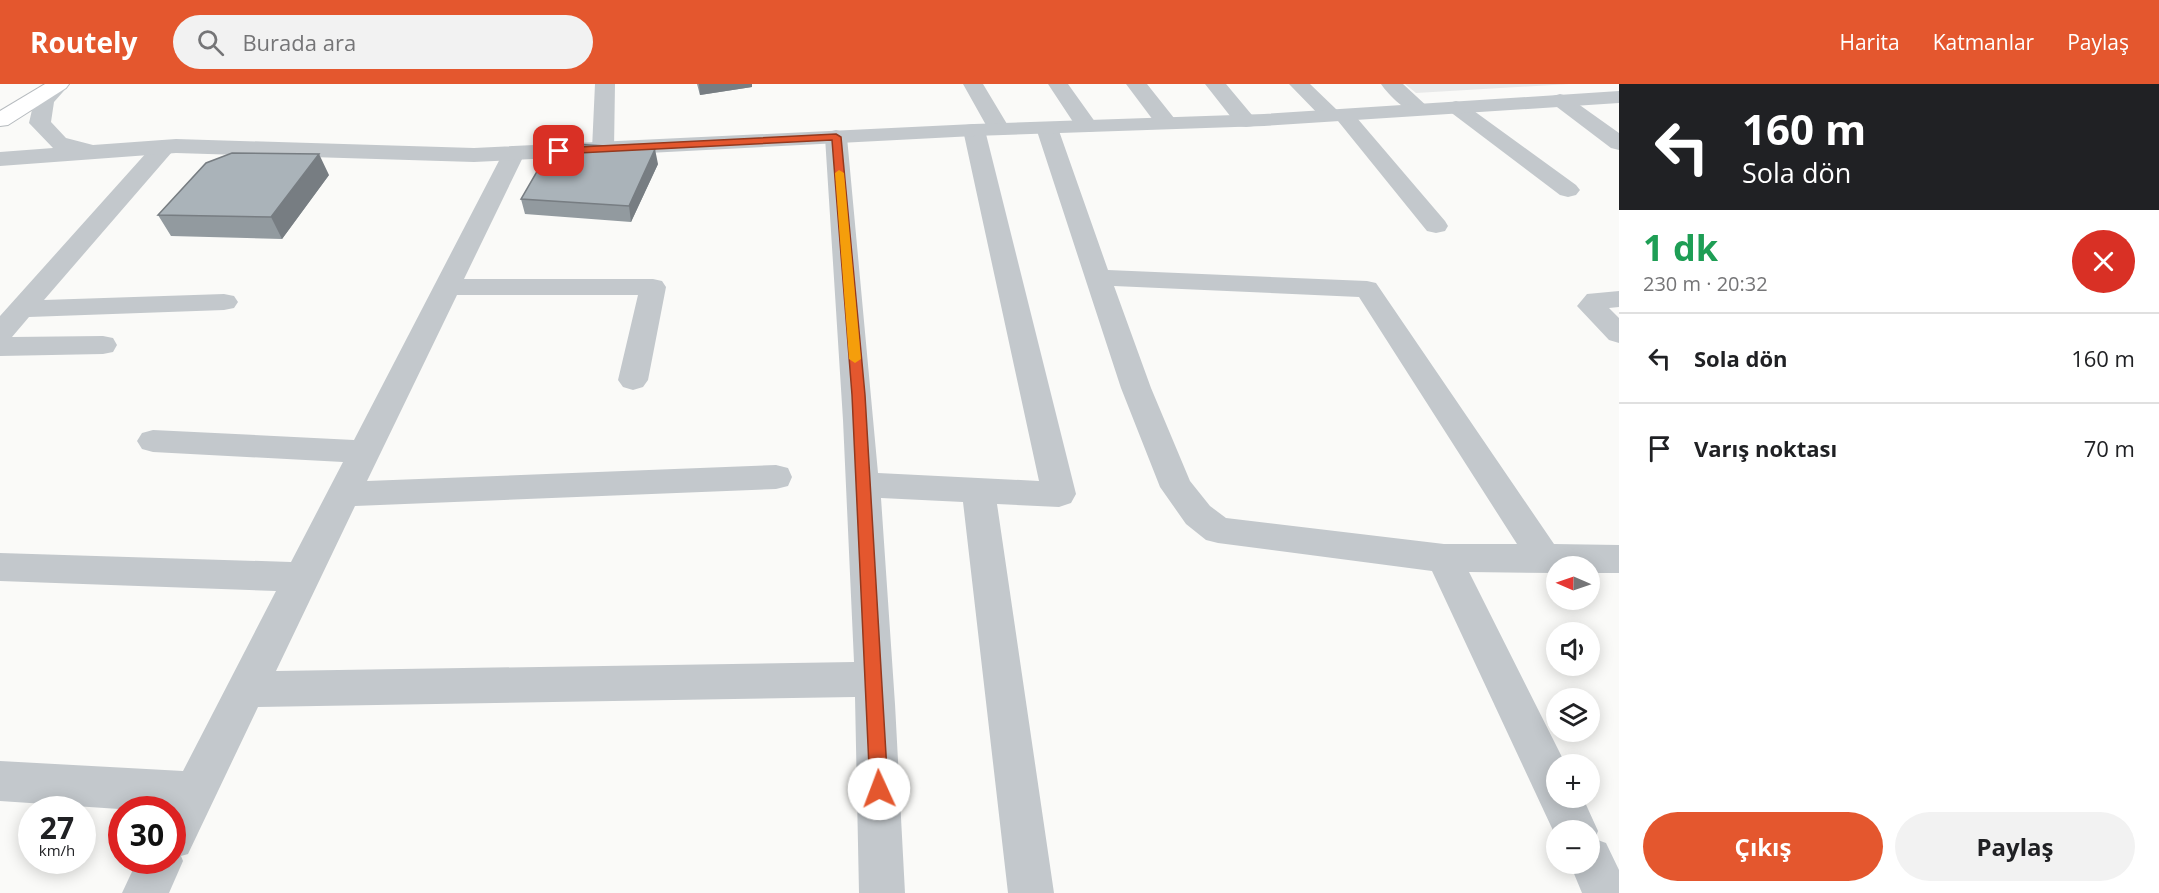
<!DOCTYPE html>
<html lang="tr">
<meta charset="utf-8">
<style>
body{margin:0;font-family:"Open Sans",sans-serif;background:#f2f2f2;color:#202124;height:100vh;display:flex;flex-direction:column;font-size:22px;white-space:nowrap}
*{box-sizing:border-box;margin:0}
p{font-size:20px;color:#757577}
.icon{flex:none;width:33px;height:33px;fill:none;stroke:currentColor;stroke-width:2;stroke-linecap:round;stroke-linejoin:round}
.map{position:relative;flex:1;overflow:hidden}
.panel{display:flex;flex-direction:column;background:#fff;width:540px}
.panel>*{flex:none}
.guide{background:#202124;color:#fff;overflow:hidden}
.needle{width:39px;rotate:272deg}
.tools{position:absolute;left:1546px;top:472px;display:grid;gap:12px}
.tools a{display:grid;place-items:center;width:54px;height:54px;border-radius:50%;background:#fff;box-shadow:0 3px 15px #0003;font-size:30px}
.speed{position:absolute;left:18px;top:712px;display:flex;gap:12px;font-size:30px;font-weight:700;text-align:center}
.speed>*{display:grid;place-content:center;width:78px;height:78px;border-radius:50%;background:#fff;box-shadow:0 3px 15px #0003;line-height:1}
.speed small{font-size:15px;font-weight:400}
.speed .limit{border:9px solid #d22;background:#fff;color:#111}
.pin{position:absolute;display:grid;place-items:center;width:51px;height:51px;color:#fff;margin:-26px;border-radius:12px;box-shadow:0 3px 9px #0006}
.me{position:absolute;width:66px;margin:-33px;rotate:358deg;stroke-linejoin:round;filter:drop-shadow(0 0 4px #0008)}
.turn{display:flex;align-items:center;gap:21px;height:126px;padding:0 24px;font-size:27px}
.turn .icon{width:78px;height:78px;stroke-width:2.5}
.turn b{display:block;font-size:42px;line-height:51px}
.round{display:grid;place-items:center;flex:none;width:63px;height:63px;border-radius:32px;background:#f2f2f2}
.summary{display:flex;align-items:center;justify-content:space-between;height:102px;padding:0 24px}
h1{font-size:36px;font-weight:700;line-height:45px;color:#1e9e55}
.primary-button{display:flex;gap:12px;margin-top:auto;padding:12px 24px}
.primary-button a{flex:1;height:69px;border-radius:36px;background:#e4572e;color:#fff;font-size:24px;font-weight:700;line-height:69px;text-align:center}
.primary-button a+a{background:#f2f2f2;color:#202124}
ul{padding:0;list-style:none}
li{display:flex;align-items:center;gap:18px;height:90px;padding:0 24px;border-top:2px solid #e0e0e0}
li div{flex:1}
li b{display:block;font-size:22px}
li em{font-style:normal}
header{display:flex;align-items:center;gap:36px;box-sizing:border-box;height:84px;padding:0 30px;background:#e4572e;color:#fff}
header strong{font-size:28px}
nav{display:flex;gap:33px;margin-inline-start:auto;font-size:21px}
.search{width:420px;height:54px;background:#f2f2f2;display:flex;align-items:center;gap:15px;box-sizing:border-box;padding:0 21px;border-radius:33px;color:#757577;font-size:22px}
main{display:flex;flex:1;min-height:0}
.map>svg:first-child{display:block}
.built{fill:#e8e9e9}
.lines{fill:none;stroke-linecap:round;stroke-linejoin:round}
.primary-casing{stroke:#b5babe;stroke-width:2}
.minor{fill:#c3c8cc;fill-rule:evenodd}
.tertiary{fill:#c3c8cc;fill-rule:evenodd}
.primary{fill:#fff;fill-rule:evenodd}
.wall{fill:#929a9f}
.shaded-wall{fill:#777d82}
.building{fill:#aab3b9;stroke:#777d82;stroke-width:1.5}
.route{fill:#e4572e;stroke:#94391e;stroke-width:1.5}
.slow{fill:#f59e0b}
</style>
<header>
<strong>Routely</strong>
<div class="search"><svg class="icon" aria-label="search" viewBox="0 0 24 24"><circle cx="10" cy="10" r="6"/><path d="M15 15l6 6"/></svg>Burada ara</div>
<nav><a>Harita</a><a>Katmanlar</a><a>Paylaş</a></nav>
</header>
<main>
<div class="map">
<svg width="1619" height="809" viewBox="0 0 1619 809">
<rect width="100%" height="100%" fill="#fafaf8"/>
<path class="built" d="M1405 0H1569L1416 9Z"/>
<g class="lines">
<defs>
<path id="primary" d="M45 0H69L66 4 8 41 0 42V27Z"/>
</defs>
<use href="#primary" class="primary-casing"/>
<path class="minor" d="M595 0H615L614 65 611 70 603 72 595 70 592 65Z
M963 0H983L1010 45 1007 50 999 51 991 50Z
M1048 0H1068L1098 42 1095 47 1087 48 1079 47Z
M1126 0H1147L1178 39 1175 44 1167 45 1159 44Z
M1205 0H1226L1257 37 1254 42 1246 43 1238 42Z
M1289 0H1310L1337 26 1351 27 1445 137 1448 142 1445 147 1436 149 1427 147 1338 37 1324 36Z
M1381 0H1403L1430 25 1427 29C1411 34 1390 13 1381 0Z
M1560 10 1567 12 1619 49V66L1611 64 1553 20 1550 16 1553 12Z
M1456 17 1463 19 1576 101 1580 106 1576 111 1568 113 1560 111 1449 27 1446 23 1449 19Z
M1047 38 1055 39 1058 44 1108 186 1367 197 1376 199 1554 460 1619 461V489H1590V483H1557V489L1469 488 1566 681H1557V714H1583L1598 747 1595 755 1606 759 1619 786V809H1582L1570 780H1590V747H1557V755L1432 487 1218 459 1206 456 1186 440 1160 403 1121 304 1036 44 1039 39ZM1114 202 1359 213 1517 460H1444L1226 434 1210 422 1190 397 1151 304Z
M974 40 982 41 985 46 1076 410 1071 419 1059 423 997 420 1054 809H1008L963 418 881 414 895 620 905 809H859L855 613 258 623 188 770 181 772 183 777 169 809H122L137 777H172V726H134L0 717V677L183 687 276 507 0 497V469L291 478 343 378 153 368 142 365 137 357 142 349 153 346 354 356 503 69 506 64 514 62 522 64 525 69 464 195H653L662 197 666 203 648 296 643 303 633 306 623 303 618 296 638 211H457L367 397 776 381 788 384 792 393 788 402 776 405 355 422 276 587 854 578 843 336 825 53 828 48 836 46 844 48 847 53 878 389 1039 397 963 46 966 41Z
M164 56 172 58 175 63 172 68 44 216 224 210 234 212 238 218 234 224 224 226 29 233 12 253 103 252 113 254 117 261 113 268 103 270 0 272V232L156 58Z
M1619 207V223L1609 224 1619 234V259L1609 256 1577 222 1587 210Z"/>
<path class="tertiary" d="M49 0H70L54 18 51 38 66 54 93 61 176 55 474 64 974 40 1264 30 1619 7V19L1264 42 974 52 474 78 176 69 0 82V68L53 64 29 39 34 17Z"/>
<use href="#primary" class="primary"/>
</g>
<path class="wall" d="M697 0H752V3L700 11Z
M658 80 631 138 525 130 521 115Z
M329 91 282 155 171 152 158 131Z"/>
<path class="shaded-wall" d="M699 0H752V3L700 11Z
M655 65 658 80 631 138 629 122Z
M319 70 329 91 282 155 271 133Z"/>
<path class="building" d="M573 60 655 65 629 122 521 115 543 77Z
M232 69 319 70 271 133 158 131 206 79Z"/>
<path class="route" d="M836 50 841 53 865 311 888 705 886 711 879 714 873 711 870 705 852 311 832 56 559 70 554 67 559 64Z"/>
<path class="slow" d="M839 86 844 89 861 275 855 279 849 275 835 89Z"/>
</svg>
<div class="tools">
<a><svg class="needle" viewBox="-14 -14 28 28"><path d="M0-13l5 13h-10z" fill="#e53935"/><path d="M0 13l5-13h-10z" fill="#757577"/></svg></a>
<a><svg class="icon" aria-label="sound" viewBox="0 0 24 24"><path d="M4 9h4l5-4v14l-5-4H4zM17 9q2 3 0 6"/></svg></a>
<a><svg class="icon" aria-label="layers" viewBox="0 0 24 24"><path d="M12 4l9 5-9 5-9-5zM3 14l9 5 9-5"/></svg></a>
<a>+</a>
<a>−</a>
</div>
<div class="speed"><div>27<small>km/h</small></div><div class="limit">30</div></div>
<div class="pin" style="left:559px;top:67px;background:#d93025"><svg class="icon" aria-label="arrive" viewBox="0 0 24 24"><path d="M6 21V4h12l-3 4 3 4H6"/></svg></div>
<svg class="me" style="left:879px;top:705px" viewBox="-20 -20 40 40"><circle r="19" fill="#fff"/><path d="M0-13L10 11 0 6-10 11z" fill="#e4572e"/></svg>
</div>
<section class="panel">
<div class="guide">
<div class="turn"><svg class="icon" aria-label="left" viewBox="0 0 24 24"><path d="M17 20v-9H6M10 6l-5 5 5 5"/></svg><div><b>160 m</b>Sola dön</div></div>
</div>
<div class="summary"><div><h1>1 dk</h1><p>230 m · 20:32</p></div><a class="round" style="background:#d93025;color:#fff"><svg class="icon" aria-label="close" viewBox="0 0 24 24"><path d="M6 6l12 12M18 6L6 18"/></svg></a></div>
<ul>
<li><svg class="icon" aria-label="left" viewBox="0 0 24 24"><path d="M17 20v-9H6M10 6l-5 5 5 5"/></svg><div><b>Sola dön</b></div><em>160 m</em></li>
<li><svg class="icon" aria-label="arrive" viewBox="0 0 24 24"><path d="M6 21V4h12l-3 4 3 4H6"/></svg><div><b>Varış noktası</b></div><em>70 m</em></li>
</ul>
<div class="primary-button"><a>Çıkış</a><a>Paylaş</a></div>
</section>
</main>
